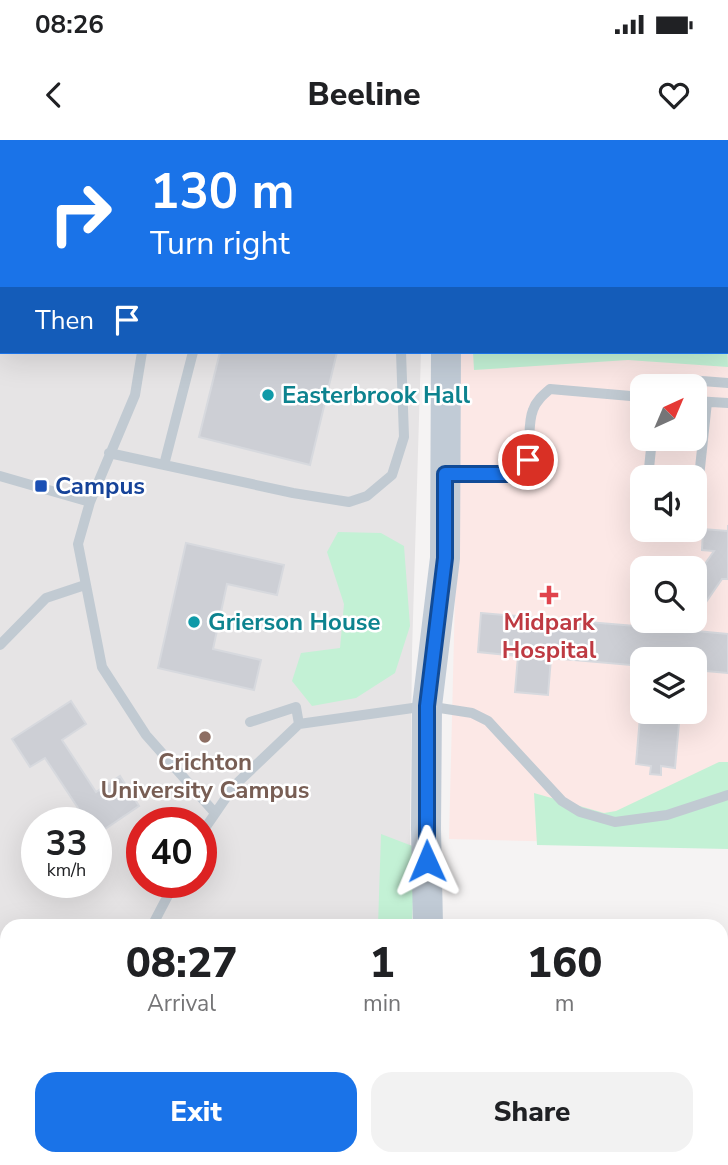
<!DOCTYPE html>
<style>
body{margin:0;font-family:"Nunito Sans",sans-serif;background:#f2f2f2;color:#202124;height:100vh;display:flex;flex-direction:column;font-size:26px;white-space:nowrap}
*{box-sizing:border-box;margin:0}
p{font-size:23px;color:#757577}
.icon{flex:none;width:38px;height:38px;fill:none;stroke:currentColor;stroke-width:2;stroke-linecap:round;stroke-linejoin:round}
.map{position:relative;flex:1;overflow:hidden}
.side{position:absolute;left:0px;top:779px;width:728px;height:247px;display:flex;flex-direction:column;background:#fff;border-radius:21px 21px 0 0;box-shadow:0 7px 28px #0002}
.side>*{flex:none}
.top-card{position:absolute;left:0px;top:0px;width:728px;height:214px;box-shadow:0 7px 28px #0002;background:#1a73e8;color:#fff;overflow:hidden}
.needle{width:46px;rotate:44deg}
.fabs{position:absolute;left:630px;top:234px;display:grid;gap:14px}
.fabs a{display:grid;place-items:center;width:77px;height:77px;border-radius:14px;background:#fff;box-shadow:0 7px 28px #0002;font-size:35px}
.speed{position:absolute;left:21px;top:667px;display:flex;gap:14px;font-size:35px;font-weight:700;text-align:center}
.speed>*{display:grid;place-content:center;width:91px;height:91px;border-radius:50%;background:#fff;box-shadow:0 7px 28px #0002;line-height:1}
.speed small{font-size:18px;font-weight:400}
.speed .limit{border:10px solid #d22;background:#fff;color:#111}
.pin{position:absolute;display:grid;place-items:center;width:60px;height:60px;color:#fff;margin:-30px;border:4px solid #fff;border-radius:50%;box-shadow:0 2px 7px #0007}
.me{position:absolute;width:77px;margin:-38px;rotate:359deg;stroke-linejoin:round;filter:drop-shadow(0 0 5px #0008)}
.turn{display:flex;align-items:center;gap:24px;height:147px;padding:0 35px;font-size:32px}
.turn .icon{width:91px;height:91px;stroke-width:2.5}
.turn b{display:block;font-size:49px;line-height:60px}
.then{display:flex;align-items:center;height:66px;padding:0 35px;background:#0003;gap:14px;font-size:26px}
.eta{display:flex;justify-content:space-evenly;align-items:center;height:119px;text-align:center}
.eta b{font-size:42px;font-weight:800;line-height:49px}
.button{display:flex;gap:14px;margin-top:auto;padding:14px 35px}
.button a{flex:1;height:80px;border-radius:21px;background:#1a73e8;color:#fff;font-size:28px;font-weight:800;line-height:80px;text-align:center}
.button a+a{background:#f2f2f2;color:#202124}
.status{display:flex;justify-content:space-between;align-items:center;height:49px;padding:0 35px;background:#fff;direction:ltr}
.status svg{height:19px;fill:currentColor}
header{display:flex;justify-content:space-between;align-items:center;height:91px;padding:0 35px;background:#fff;font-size:32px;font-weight:800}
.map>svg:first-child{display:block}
.education{fill:#e6e4e5;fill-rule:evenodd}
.medical{fill:#fce8e6;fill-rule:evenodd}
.green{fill:#c3f1d5}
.building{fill:#cdcfd5;stroke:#d7d9de;stroke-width:2}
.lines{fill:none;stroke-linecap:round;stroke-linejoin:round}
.lane{stroke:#c1cad2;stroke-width:10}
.secondary{stroke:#c1cbd6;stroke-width:30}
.route-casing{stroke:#114b97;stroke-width:18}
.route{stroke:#1a73e8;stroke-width:12}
.culture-dot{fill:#0f9aa8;stroke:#fff;stroke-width:2.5}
.transit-dot{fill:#1a4fb4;stroke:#fff;stroke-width:2.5}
.health-dot{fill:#e0444e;stroke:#fff;stroke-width:2.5}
.education-dot{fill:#8d6e63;stroke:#fff;stroke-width:2.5}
.labels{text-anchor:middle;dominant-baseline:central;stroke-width:5;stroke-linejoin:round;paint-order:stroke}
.culture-label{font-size:24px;font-weight:bold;fill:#0d838f;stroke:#fff;text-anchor:start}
.transit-label{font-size:24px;font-weight:bold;fill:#164399;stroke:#fff;text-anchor:start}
.health-label{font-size:24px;font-weight:bold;fill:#be3a42;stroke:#fff}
.education-label{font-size:24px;font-weight:bold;fill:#785e54;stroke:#fff}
</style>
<div class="status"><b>08:26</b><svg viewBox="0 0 49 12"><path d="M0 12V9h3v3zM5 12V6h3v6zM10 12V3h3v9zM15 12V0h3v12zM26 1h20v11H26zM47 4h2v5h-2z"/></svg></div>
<header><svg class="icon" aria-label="back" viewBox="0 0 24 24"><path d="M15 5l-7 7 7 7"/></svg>Beeline<svg class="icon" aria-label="heart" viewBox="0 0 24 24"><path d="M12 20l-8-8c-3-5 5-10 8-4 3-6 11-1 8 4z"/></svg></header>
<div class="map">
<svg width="728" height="1025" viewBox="0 0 728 1025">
<rect width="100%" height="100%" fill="#f5f3f3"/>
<path class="education" d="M0 0H428L2 2V212H421L412 512 409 786H7V1018H407V1025H0ZM37 682H96V742H37ZM142 682H201V742H142Z"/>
<path class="medical" d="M461 212H693L728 216V706L449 699ZM642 247H695V299H642ZM642 338H695V390H642ZM642 429H695V481H642ZM642 520H695V572H642Z"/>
<path class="green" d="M726 166 728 227 628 220 474 230 473 212H726Z
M338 392 381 393 404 406 410 486 395 533 356 558 312 566 292 541 301 513 340 508 344 464 327 412Z
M719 622H728V709L537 705 534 653 604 673 616 671Z
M381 694 415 707 412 786H378Z
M0 899 7 906V1018L60 1019 62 1025H0Z"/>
<path class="building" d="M220 212H337L310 325 199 297Z
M728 385V439H722L695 478V438L714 411 702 410 703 389 728 391Z
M186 403 284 425 277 455 227 444 213 509 261 520 254 550 158 528Z
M481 473 659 488 664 481H693L686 490 728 494V533L695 530V520H642V526L551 518 548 555 515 552 518 516 478 512Z
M642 554V572H680L675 628 661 626V635L650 634 651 626 636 624Z
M71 561 86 584 62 600 96 652 120 636 139 666 96 695V682H68L64 677 78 668 45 618 30 627 12 599Z"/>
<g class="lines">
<path class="lane" d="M46 1 50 2
M187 2 188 0
M247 2V0
M0 26 2 25
M142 212 135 255 90 362 78 404 102 527 146 595 215 673
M667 247 676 239 728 243
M695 261 728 263
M109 313 293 353 349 362 367 356 392 335 404 297 401 212
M164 325 193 212
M448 334H510C539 324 524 292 533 270 536 261 543 255 550 249L642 257
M0 336 90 362
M648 338 652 299
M695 375 707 262
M0 505 46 458 85 445
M250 582 296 567 299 584
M201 694 234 646 299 584 427 566 472 573 488 581 562 661 580 672 615 682 667 675 728 655
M152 786 175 742
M0 965 7 963
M88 1018 90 1025"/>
<path class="secondary" d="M447 2V0
M428 786 426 689 427 566 445 418 446 212
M435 1018V1025"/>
</g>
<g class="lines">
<defs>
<path id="route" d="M427 721V566L445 418V334H510L519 331 528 320"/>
</defs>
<use href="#route" class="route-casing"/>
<use href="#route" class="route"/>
</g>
<g class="culture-dot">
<circle cx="268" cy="255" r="7"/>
<circle cx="194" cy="482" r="7"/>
</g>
<rect class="transit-dot" x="34" y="339" width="14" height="14" rx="3.5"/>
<path class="health-dot" d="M545.5 444.5h7v7h7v7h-7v7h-7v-7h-7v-7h7z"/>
<circle class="education-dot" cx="205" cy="597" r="7"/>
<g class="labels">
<g class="culture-label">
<text x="282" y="255">Easterbrook Hall</text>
<text x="208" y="482">Grierson House</text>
</g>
<g class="transit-label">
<text x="55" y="346">Campus</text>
</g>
<g class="health-label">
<text x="549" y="482">Midpark<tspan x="549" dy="28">Hospital</tspan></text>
</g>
<g class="education-label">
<text x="205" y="622">Crichton<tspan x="205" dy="28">University Campus</tspan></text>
</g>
</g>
</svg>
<div class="fabs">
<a><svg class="needle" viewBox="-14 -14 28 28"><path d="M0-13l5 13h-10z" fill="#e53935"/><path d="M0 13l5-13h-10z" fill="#757577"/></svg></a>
<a><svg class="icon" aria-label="sound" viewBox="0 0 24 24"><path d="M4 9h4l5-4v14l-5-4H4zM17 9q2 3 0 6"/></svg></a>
<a><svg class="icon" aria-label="search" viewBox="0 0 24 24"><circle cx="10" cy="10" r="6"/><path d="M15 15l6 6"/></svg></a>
<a><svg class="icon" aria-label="layers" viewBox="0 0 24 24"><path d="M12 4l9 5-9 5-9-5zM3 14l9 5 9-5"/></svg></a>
</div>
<div class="speed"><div>33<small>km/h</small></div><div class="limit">40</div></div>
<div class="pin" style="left:528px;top:320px;background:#d93025"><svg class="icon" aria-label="arrive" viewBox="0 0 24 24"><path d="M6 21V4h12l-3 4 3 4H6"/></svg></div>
<svg class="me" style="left:427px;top:721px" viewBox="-20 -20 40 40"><path d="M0-17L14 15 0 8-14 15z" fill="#1a73e8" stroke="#fff" stroke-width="4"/></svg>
<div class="top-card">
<div class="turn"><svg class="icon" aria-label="right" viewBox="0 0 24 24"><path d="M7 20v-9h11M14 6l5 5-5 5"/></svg><div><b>130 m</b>Turn right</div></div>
<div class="then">Then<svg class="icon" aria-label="arrive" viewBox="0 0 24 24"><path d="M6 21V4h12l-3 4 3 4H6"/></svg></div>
</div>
<section class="side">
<div class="eta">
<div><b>08:27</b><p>Arrival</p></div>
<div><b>1</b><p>min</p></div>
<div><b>160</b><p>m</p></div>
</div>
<div class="button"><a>Exit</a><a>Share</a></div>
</section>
</div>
